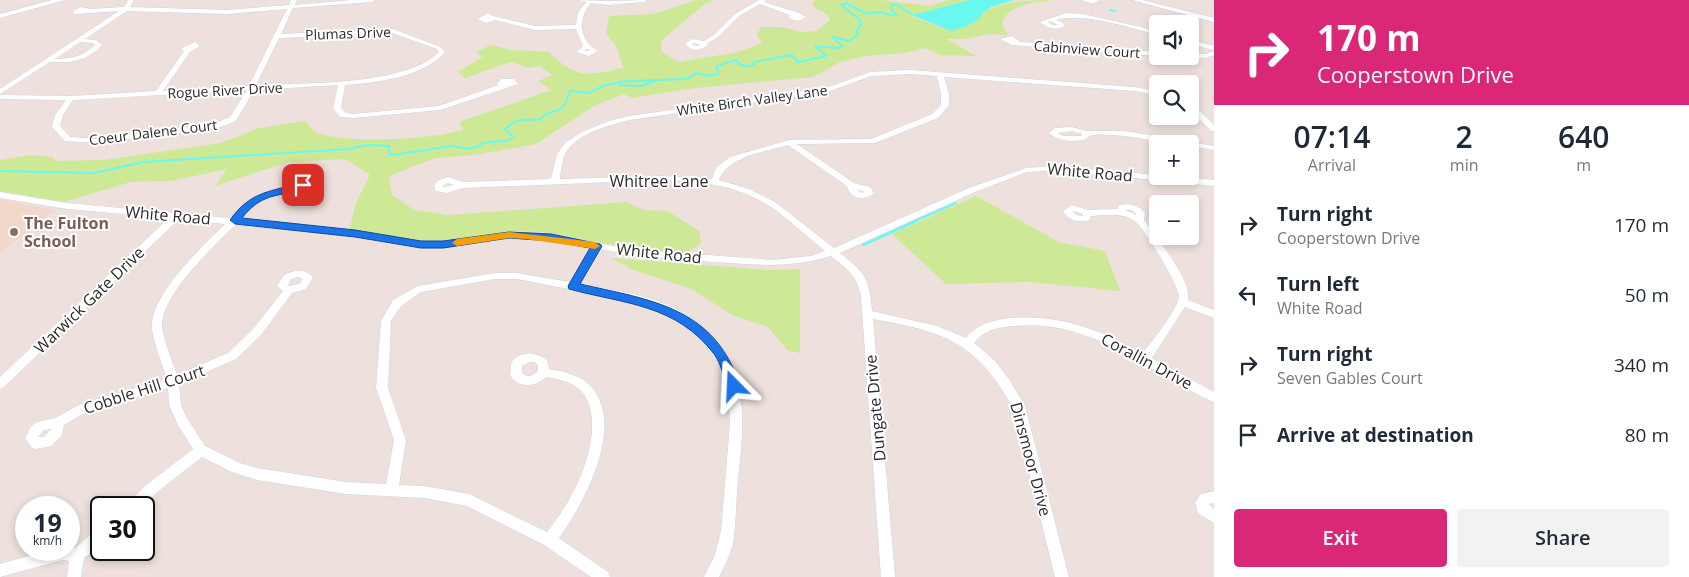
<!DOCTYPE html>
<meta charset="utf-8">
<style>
body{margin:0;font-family:"Open Sans",sans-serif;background:#f2f2f3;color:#1f2937;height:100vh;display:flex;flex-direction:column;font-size:19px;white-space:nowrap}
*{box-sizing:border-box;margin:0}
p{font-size:16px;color:#747a83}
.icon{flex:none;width:28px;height:28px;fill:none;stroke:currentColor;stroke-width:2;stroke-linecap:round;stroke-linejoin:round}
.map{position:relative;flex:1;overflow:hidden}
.sheet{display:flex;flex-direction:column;background:#fff;width:475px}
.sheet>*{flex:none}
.top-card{background:#db2777;color:#fff;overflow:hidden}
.controls{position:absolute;left:1149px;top:15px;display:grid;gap:10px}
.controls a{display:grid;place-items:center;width:50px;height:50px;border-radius:5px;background:#fff;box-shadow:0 2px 8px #0003;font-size:25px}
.speed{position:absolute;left:15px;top:496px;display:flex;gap:10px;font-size:25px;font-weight:700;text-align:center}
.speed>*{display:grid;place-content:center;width:65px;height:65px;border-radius:50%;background:#fff;box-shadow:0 2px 8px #0003;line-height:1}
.speed small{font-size:12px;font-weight:400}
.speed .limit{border:2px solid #111;border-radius:8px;background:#fff;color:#111}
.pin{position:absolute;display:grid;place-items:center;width:42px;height:42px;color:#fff;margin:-21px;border-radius:10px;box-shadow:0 2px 8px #0006}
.me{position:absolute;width:55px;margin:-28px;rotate:339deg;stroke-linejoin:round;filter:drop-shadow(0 0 4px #0008)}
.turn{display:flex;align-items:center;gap:18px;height:105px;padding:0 20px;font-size:22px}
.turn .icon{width:65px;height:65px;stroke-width:2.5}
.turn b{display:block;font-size:35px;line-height:42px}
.eta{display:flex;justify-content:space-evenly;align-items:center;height:85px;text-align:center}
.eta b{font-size:30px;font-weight:600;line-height:35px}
.button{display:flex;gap:10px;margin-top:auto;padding:10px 20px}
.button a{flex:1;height:58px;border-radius:5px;background:#db2777;color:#fff;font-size:20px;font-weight:600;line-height:58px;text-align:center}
.button a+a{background:#f2f2f3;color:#1f2937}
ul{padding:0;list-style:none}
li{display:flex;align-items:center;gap:15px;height:70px;padding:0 20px}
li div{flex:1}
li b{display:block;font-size:19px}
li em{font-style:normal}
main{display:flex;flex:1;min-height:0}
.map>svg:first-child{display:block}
.education{fill:#f1d8cb}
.green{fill:#cde995}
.water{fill:#68f8f0}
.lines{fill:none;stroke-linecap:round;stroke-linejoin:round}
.stream-far1{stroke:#68f8f0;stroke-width:2}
.stream{stroke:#68f8f0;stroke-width:2.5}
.street-casing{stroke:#cbd5de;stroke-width:1}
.secondary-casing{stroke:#cbd5de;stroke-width:1}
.street{fill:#fff;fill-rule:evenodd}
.secondary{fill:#fff;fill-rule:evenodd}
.route{fill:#1a73e8;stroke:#114b97}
.slow{fill:#f59e0b}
.education-dot{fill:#8d6e63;stroke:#fff;stroke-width:2}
.labels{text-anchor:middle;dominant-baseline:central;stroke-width:4;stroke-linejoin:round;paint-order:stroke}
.far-street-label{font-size:14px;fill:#2b2b2b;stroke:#fff}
.street-label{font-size:16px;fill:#2b2b2b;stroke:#fff}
.education-label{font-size:16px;font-weight:bold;fill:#785e54;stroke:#fff;text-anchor:start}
</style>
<main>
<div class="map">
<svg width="1214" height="577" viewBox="0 0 1214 577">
<rect width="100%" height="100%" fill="#eee1dd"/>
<path class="education" d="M0 199 32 206 55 210 0 253Z"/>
<path class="green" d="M697 0H715L706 3 661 41V51L678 62 738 52 762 43 757 35 761 27H781L802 32 817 31 830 20 827 14 812 6 815 0H881L930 6 948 0H969L921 13H913L911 16 951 31 980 18C989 0 1036 0 1055 0 1038 2 1006 3 1002 25L1008 35 990 34 964 39H947L976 56 940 55 925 48 904 53 865 56 840 62 813 77 696 88 632 98 624 94 594 106 536 144 474 155 435 158 389 176 392 195 414 210 449 215 626 202 644 210 668 211 699 231 701 243 686 254 633 248 542 232 516 231 428 242 410 241 349 230 356 203 370 175 345 159 288 162 215 186 227 169 171 181 131 182 64 202 0 191V160L31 155 52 157 55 161 104 160 221 143 259 128 305 121C309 126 314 132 320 134 353 144 430 139 463 130L459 122 551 90 538 81 552 75 540 66 529 68 511 62 465 78 458 72 482 57 476 52 491 45 511 50 549 52C577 80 589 75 624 68 618 54 618 45 606 34L609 16 653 14Z
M976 196 1059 242 1105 251 1120 291 1030 282 946 284 892 234Z
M611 258 769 270 800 269V353L788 351 768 327 734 316 691 289 633 270Z"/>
<path class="water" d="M969 0H1014L991 7 982 14 980 18 967 26 951 31 909 14 921 13Z"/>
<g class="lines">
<path class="stream-far1" d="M1110 10 1115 11
M619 85 641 86 655 81
M0 171 94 173 143 162 348 149 368 145 389 146V154L393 155 452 146 470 149 484 143 510 140 513 136 505 129C519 117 522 120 539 120 556 103 560 122 570 91L589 93 605 85 628 81 686 79 697 73 709 76 718 74 717 66 735 60C740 66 747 67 754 65V62L792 55 798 62 823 57 826 56 815 46 838 48 843 46 832 37 849 41 858 35 856 31 861 25 859 19 841 5 846 3 867 14 878 12 897 16 890 7 895 4 910 13
M913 222 956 203"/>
<path class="stream" d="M863 245 916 221"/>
<defs>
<path id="street" d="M128 0H134L130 7 227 10 289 5 291 0H297L295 5 352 0H375L372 2 293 8 281 34 393 29 441 47 445 52C424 77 376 83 345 85L341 108 346 113 353 114 439 106 498 85 497 83 502 79H514L518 84 440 110 353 118 341 117 333 109 338 85 254 90 236 121 218 128 96 143 65 141 53 128 52 126 55 115 66 100 0 99V95L71 96 156 91 184 51 182 50V48L195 42 200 46 190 52 163 91 249 86 287 9 227 14 127 11 85 39 96 40 102 45 96 51 85 58 70 62H50L0 94V89L119 11 75 14 73 13V11L81 7 90 9 124 7ZM392 33 437 49 439 52C405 86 303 83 256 85L279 38ZM80 42 92 43 95 45C84 56 70 59 55 59ZM247 90 230 117 214 124 96 139 70 137 60 126 63 115 73 100Z
M577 0 608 1 647 0 644 2 608 5 591 3C581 15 578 30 588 43 590 46 594 48 597 50L595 53 588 56 577 52 583 46 576 29 535 30 495 20 486 23 477 19 488 13 493 16 535 26 576 25 578 13 586 2ZM587 49 590 51H584Z
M759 0H766L764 2 799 13 806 17C800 22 794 21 788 17L790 15 760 4 739 16 719 36 707 44 708 45C701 51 691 52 685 44L692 39 704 41 715 34 735 14ZM693 43 701 45 696 46 692 44Z
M1081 0H1099L1093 4Z
M1132 0H1142L1214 18V22Z
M1066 13 1083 14 1158 31V35C1130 28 1083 12 1056 20L1062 22 1065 26C1056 31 1047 28 1040 22ZM1051 21 1052 22 1058 25H1052L1048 22Z
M1012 36 1020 42 1158 52V56L1012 45 1000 39Z
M1190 40 1214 46V50L1190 44Z
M1214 51V55C1206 59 1194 60 1187 56H1190V54H1206Z
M910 70 1134 87 1158 91V95L1134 91 944 77 949 94V105L938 118 875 143 797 144 854 183 870 187 874 193C865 202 850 199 847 186L788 145C765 152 728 156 719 180L749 189 775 202 834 248 969 188 1026 168 1055 166 1214 180V186L1055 170 1027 172 975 192 840 253C865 273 870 279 872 311L937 326 966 338C976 324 994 320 1010 318 1061 314 1100 330 1143 353 1153 340 1175 313 1179 298 1181 288 1145 230 1136 222 1124 212 1106 215 1091 216L1090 220C1079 223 1069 221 1063 211L1072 205 1088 210 1117 209 1119 205C1129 203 1138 205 1145 213L1144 220C1155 236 1193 281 1188 300L1214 310V318L1185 307 1152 358 1214 392V402C1198 396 1182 385 1167 377 1118 349 1073 320 1014 326 998 327 984 330 974 343L994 360 1009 379 1025 406 1069 577H1055L1013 407C975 341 945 332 873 319L895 577H881L861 296C857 275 847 269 831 256 786 270 748 264 702 261 668 258 634 256 600 249L579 284C613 290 647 294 678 310 717 331 741 371 742 415 743 437 740 458 738 480 736 501 736 522 733 544L729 556 719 577H704L715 555 721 531 730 424 728 388 717 360 697 335 671 316 645 305 616 298 517 279H495L421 292 401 306 391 321 388 388 406 440 399 485 424 486 469 494 547 532C557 519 567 505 574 490 588 464 604 412 579 389 570 381 557 379 546 377 536 387 518 389 510 375 511 371 510 365 512 362 520 350 537 353 547 360L549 369C561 371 575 374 585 381 631 417 584 504 559 538L608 572 610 577H591L544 545 467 506 424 498 346 494 257 480 232 472 202 457 156 493 142 508H126L127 504 146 485 193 449 178 425 169 405 168 388 88 411 64 425 61 437 51 446 47 447 36 449 32 448 25 438 31 426 37 422 55 418 81 404 167 379C163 367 152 338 152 327 151 294 203 246 225 224L179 219 4 387 0 389V377L169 218 67 209 0 198V192L67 203 175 213 178 212 182 214 230 218 248 200 271 190 298 186 308 180 319 182V191L309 195 297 193 296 191 276 194 254 204 239 219 355 230 421 242H443L509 232 551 234 629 249 773 260 811 256 825 251C806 236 788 218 768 205 736 185 700 181 663 180L463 188 446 193 436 191 434 186 437 181 448 177 463 182 551 179 557 154 566 142 582 132 609 121 629 116 826 88 870 72ZM910 74 937 76 941 94V105L932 114 871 139 789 140 730 157 716 168 712 179 663 176 560 179C561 170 562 160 566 152 579 132 609 126 629 120L827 92 871 76ZM448 183 454 185 443 187V185ZM309 186H312V188L305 189ZM856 189 865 192 861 193ZM1125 210H1132L1136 214V215ZM1073 211 1083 214V216L1076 215ZM235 225 355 236 421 248H443L509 238 551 240 591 248 570 282 517 273H495L418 286 393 300 381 321 376 388 394 440 386 484 346 482 257 468 240 463 205 446 187 418 181 405 179 384 236 359 261 335 292 293 306 289 313 278C305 268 294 270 284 275L277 286 283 291 253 329 228 353 177 375C173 363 163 338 162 327 160 296 214 246 235 225ZM298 277 303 279 299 284 290 286 288 285 291 279ZM529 362H534L538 365V371C533 376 528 378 522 373V366ZM51 429 44 437H38L44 430Z
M1190 94 1200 100 1194 105 1214 125V131H1211L1190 109Z
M1072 127 1087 131H1125L1214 146V150L1190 146V144C1157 144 1125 132 1092 135 1087 136 1087 140 1082 140 1071 142 1058 141 1049 133L1055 128ZM1072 131 1082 134 1081 136H1063L1058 133Z
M1214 491V503L1209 504 1214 509V523L1198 513 1195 502 1201 494Z
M101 529V544L84 558 81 577H67L69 561 63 560 0 577V564L49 550H69V547L75 548 96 530Z"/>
<path id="secondary" d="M52 0H65L0 18V14Z"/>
</defs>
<use href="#street" class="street-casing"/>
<use href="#secondary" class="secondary-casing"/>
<use href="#street" class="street"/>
<use href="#secondary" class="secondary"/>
</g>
<path class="route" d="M303 182 308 185 304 190C276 196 261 194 242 218L355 230 421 241H443L509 232 551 234 600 244 602 246 580 284C651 300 715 307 740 386L738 389H729C723 378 722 365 714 354 676 304 624 304 569 289L568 286 590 248 551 241 509 238 443 248H421L355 237 235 224 230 220C251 190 272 192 303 182Z"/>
<path class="slow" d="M509 232 595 242 600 246 595 249 526 239 509 238 457 246 452 243 457 239Z"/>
<circle class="education-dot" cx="14" cy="232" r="5"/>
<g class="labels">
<g class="far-street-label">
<text transform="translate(348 33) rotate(-2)">Plumas Drive</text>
<text transform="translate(1087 49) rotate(4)">Cabinview Court</text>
<text transform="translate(225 90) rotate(-3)">Rogue River Drive</text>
<text transform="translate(752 100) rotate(-8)">White Birch Valley Lane</text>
<text transform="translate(153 132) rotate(-7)">Coeur Dalene Court</text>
</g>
<g class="street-label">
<text transform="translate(1090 172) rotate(5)">White Road</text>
<text x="659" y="181">Whitree Lane</text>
<text transform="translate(168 215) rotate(5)">White Road</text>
<text transform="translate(659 253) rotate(6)">White Road</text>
<text transform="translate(89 300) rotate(-44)">Warwick Gate Drive</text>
<text transform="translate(1147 361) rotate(28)">Corallin Drive</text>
<text transform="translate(144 389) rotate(-18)">Cobble Hill Court</text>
<text transform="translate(875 408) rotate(-95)">Dungate Drive</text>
<text transform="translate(1031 459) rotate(75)">Dinsmoor Drive</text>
</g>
<g class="education-label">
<text x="24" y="223">The Fulton<tspan x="24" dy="18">School</tspan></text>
</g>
</g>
</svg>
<div class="controls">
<a><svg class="icon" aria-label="sound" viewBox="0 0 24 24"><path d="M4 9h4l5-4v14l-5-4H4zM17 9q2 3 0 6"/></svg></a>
<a><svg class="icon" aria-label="search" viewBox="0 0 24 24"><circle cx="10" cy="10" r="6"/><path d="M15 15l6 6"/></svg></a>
<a>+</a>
<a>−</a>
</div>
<div class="speed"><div>19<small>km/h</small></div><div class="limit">30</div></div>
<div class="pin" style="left:303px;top:185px;background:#d93025"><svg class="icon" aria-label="arrive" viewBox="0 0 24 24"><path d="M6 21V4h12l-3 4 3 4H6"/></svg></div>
<svg class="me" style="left:734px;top:386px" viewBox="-20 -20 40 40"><path d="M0-17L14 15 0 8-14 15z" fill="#1a73e8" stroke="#fff" stroke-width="4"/></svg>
</div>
<section class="sheet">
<div class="top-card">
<div class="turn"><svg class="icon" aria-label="right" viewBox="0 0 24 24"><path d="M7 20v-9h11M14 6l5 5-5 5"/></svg><div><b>170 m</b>Cooperstown Drive</div></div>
</div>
<div class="eta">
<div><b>07:14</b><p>Arrival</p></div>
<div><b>2</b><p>min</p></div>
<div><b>640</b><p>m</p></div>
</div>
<ul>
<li><svg class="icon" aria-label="right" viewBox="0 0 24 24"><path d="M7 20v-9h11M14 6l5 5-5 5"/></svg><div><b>Turn right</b><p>Cooperstown Drive</p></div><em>170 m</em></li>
<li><svg class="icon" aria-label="left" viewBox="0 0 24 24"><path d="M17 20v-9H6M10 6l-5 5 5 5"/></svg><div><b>Turn left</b><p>White Road</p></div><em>50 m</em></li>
<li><svg class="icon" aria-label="right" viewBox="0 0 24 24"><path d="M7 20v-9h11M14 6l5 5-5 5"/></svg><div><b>Turn right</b><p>Seven Gables Court</p></div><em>340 m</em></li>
<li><svg class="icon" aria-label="arrive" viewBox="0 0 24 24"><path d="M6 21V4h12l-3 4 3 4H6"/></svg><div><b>Arrive at destination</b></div><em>80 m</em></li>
</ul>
<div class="button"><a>Exit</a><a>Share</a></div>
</section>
</main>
